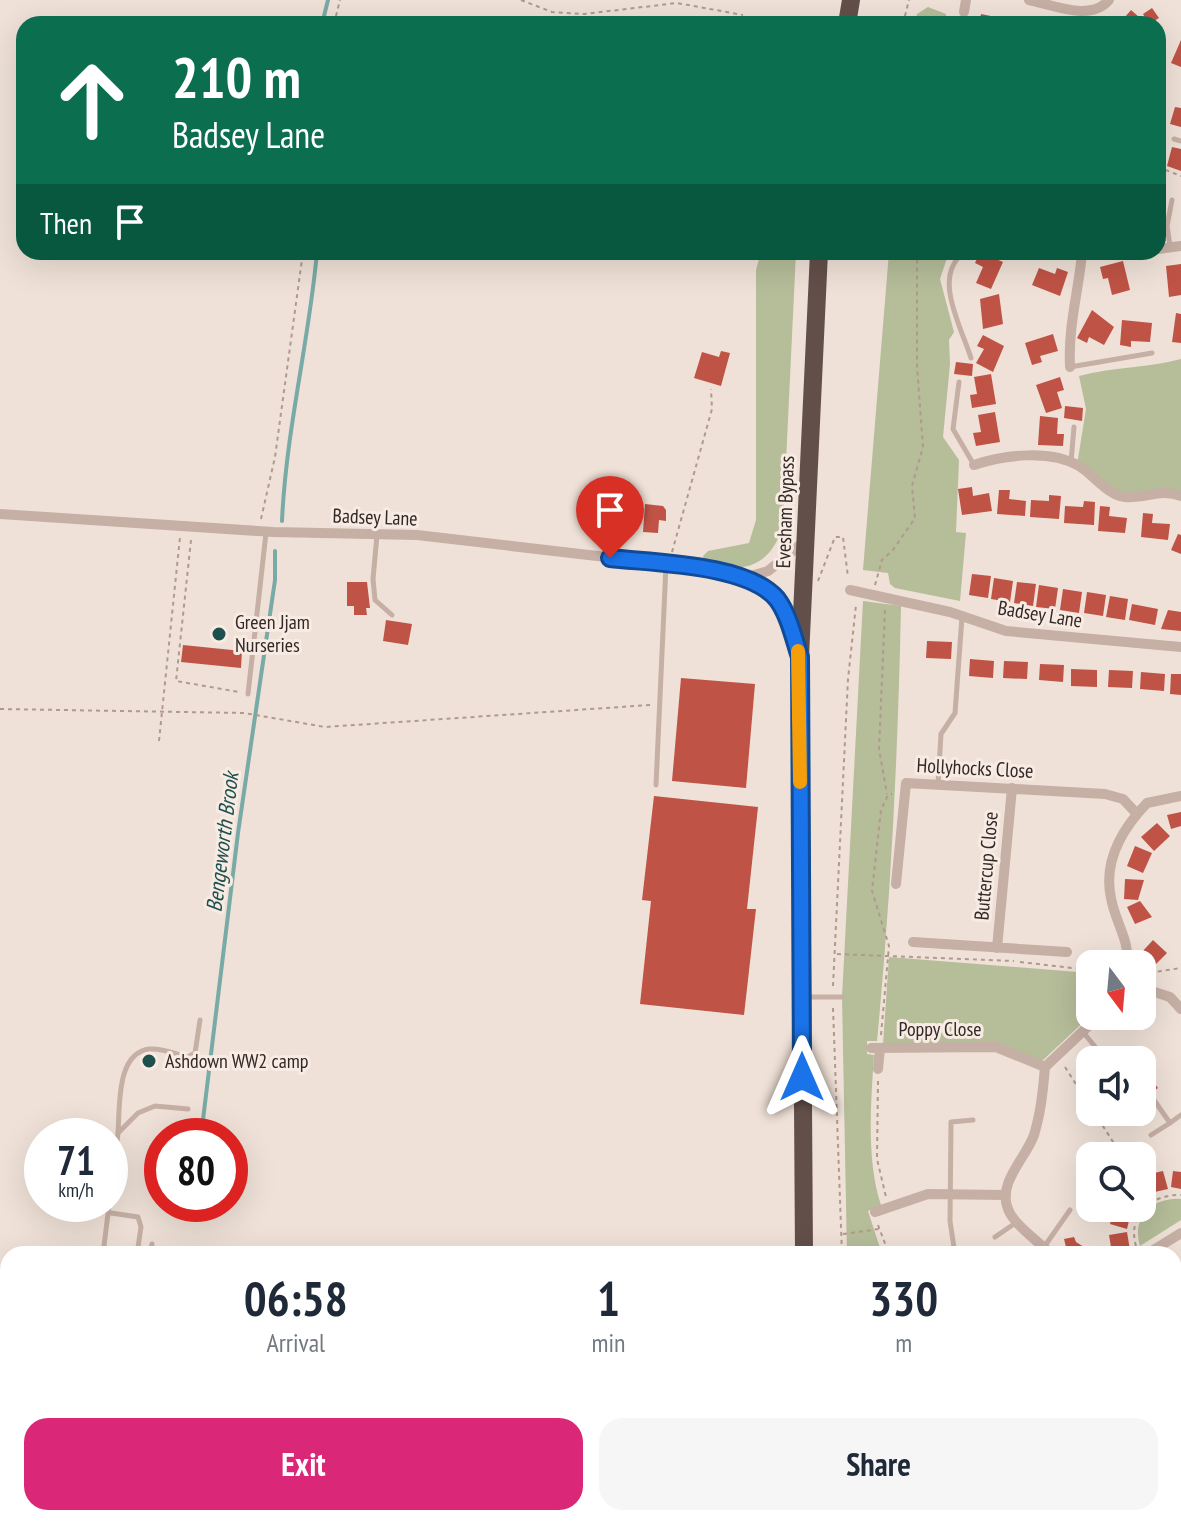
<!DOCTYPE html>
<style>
body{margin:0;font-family:"PT Sans Narrow",sans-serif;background:#f6f6f7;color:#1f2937;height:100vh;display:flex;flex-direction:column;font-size:30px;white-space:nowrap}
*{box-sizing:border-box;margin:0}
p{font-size:26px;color:#747a83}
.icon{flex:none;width:44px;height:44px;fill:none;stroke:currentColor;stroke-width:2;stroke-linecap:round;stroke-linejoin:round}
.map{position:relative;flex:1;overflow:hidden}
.side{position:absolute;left:0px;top:1246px;width:1182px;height:280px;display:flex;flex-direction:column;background:#fff;border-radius:24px 24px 0 0;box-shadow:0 8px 32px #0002}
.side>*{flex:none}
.banner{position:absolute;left:16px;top:16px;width:1150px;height:244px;border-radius:24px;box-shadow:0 8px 32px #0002;background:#0b6e4f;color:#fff;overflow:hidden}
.needle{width:52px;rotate:164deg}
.fabs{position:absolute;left:1076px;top:950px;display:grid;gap:16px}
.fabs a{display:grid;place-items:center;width:80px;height:80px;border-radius:16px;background:#fff;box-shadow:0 8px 32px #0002;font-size:40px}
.speed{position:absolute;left:24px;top:1118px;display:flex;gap:16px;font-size:40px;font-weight:700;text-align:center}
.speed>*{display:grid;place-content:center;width:104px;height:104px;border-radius:50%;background:#fff;box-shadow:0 8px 32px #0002;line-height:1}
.speed small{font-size:20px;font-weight:400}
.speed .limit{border:12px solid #d22;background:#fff;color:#111}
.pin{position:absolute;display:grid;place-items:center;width:68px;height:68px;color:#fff;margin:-82px -34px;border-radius:50% 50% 50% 0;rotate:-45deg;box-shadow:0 0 8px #0007}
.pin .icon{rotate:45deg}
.me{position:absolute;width:88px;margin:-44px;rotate:0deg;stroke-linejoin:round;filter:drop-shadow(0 0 6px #0008)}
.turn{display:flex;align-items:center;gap:28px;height:168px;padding:0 24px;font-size:36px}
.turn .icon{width:104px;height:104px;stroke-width:2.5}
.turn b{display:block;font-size:56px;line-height:68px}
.then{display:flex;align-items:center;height:76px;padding:0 24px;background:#0003;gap:16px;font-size:30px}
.eta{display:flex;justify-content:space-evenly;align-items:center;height:136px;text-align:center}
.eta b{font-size:48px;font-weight:700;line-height:56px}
.cta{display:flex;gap:16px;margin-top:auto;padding:16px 24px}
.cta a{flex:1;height:92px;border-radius:24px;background:#db2777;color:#fff;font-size:32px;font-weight:700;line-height:92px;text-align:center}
.cta a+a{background:#f6f6f7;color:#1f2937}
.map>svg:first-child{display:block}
.green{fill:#b5bd99}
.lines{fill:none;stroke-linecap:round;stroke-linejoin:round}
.stream{stroke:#78aaa6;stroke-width:4}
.building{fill:#bf5345}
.path{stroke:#b2998f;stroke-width:2;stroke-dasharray:4 4;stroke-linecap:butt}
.service{stroke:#c6afa4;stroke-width:5}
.minor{stroke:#c6afa4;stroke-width:10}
.secondary{stroke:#997e76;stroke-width:14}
.trunk{stroke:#634f4a;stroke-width:18}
.route-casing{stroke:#114b97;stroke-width:20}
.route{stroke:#1a73e8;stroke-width:14}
.slow{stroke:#f59e0b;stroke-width:14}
.poi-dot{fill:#1e514e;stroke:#f7ebe3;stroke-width:3}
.labels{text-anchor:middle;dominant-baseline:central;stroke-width:6;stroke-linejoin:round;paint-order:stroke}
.street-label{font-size:20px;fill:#322825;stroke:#f7ebe3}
.poi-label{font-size:20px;fill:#322825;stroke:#f7ebe3;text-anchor:start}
.water-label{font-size:22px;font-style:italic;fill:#1e514e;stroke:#f7ebe3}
</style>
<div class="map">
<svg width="1181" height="1526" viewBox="0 0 1181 1526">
<rect width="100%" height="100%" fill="#efe1d7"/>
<path class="green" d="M928 7 946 14V24H914L917 14Z
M761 252H796L783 524C773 564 745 576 705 562L703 556 708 551 749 543 756 520V270Z
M889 252H949L940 279 954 332 949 340 950 364 943 437 959 460 956 532 966 533 960 601 895 588 890 584 888 573 863 570Z
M1181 359V496L1124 497 1077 465 1086 409 1079 376C1113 367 1147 368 1181 359Z
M863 601 901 606C898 752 891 896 877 1041H867V1054L874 1055C871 1102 866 1160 881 1205L868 1211 882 1254H847L842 997Z
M889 957 1090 973V1016L1042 1061 997 1043 883 1044Z
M1181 1199V1220L1140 1246C1131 1217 1153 1197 1181 1199Z"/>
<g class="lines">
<path class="stream" d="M322 24 328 0
M282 521C286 430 309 342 317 252
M201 1136 238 833 275 580V551
M161 1145H162"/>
</g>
<path class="building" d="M1152 8 1159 18 1149 24 1143 14Z
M1131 10 1147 24H1119Z
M981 14 1026 23V24H979Z
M1181 40V67L1171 63Z
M1175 107 1181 108V127L1170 124Z
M1172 147 1181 149V171L1167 166Z
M980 252 1003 262 991 289 976 283 983 267 975 263Z
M1123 261 1130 290 1112 295 1108 278 1103 279 1100 267Z
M1181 264V295L1169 297 1166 266Z
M1039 268 1055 274 1057 268 1068 272 1060 296 1032 285Z
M999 294 1003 324 983 329 980 299Z
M1092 310 1114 327 1104 345 1089 337 1087 343 1077 338Z
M1176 313 1181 314V343L1172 342Z
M1122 320 1152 323 1150 342 1131 341V347L1120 345Z
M1053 334 1058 351 1040 356 1042 362 1032 365 1025 343Z
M983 335 1004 346 993 372 976 363 984 349 977 346Z
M721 351 730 353 721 386 694 378 702 352 719 357Z
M956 362 973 364 972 376 954 374Z
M991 374 996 404 972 408 970 395 977 394 974 377Z
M1060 377 1064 390 1057 392 1062 408 1046 413 1036 385Z
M1065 406 1083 408 1082 421 1064 418Z
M995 412 1000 442 976 446 973 433 981 432 978 415Z
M1040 416 1058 418 1057 434H1064L1063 446 1038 445Z
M972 487 973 496 989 493 992 511 962 515 958 489Z
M999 490H1010L1009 499 1026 501 1025 516 997 514Z
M1049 495 1061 496 1059 519 1030 517 1031 500 1049 501Z
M1084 501 1095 502 1094 525 1064 523 1065 506 1083 507Z
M645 504 663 506 666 510V521L659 520 658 533 643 532Z
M1100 506 1110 507 1109 516 1127 518 1125 533 1098 531Z
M1143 513 1153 514 1152 523 1170 524 1168 540 1141 537Z
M1178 534 1181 535V554L1171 550Z
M972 574 991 576 988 598 969 595Z
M994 578 1013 581 1010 602 991 599Z
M347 582H367L370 608H366L367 615H354V606H347Z
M1017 582 1036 584 1033 606 1014 603Z
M1039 585 1058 588 1055 609 1036 607Z
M1063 589 1082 592 1079 613 1060 610Z
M1087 592 1106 595 1103 616 1084 613Z
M1110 596 1128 599 1125 620 1106 617Z
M1132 604 1158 609 1155 625 1129 620Z
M1168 610 1181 612V631L1161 629Z
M386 620 412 624 408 645 383 641Z
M927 641 952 642 951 659 926 658Z
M183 645 242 651 241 668 181 662Z
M970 659 994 661 993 678 969 676Z
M1004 661 1028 662 1027 679 1003 678Z
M1040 664 1064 665 1063 682 1039 680Z
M1071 669 1097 670V687L1071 686Z
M1109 670 1133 671 1132 688 1108 687Z
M1141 672 1165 674 1164 691 1140 689Z
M1171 674H1181V695L1170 694Z
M681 678 755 684 746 788 672 781Z
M654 796 758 807 747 909H756L744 1015 640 1004 651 901 642 900Z
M1181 812V826L1171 829 1167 815Z
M1157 823 1170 836 1154 851 1141 837Z
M1135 846 1152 853 1143 873 1127 866Z
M1125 879 1144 880 1138 900 1124 899Z
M1140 901 1152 917 1135 924 1127 907Z
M1153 940 1167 953 1154 966 1141 953Z
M1151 1079 1158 1088 1143 1098 1142 1085Z
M1163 1171 1168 1189 1150 1193 1145 1175Z
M1173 1171 1181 1172V1189L1171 1187Z
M1114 1208 1131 1212 1127 1229 1110 1224Z
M1127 1232 1130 1250 1112 1253 1109 1235Z
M1074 1237 1076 1242 1087 1249 1093 1248 1095 1254 1067 1251 1064 1239Z
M1181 1283V1319L1174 1309V1288Z
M1174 1344 1181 1355V1361L1174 1366Z
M309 1518H401L400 1526H308Z"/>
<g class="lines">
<path class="path" d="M521 0 552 12 584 14 677 3 743 15
M334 24 340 0
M903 24 909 0
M1158 167 1181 176
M261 519 275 457 303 252
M191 540 176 681 239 692
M672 552 712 409 711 389
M818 581 835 537H843L848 577
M875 585 882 560 893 550 915 518 912 486 923 447 917 366V252
M885 610 879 749 887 794
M0 709 244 713 325 727 650 705
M159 741 180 537
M837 954 1014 961
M1020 962 1090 970
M1142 974 1181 968
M833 986 848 679 856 605
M833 1008 842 1254
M881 1035 889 946 872 891 881 810 888 795 892 794
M1065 1067 1090 1106
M878 1081 877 1159 886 1197
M1094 1112 1122 1156
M1142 1187 1150 1200
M878 1225 889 1254
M843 1234 879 1229
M1136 1246C1127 1215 1151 1194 1181 1195
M1174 1374 1181 1370
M949 1526 959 1518"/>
<path class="service" d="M961 24 964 13
M1174 139 1181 141
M1170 246 1167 226 1172 200
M965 252C931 275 961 326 971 358
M1070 367 1152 353
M959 382 953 429 974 465
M1071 462 1074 427
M377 535 373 579 375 600 392 615
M248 694 266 533
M938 784 941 734 955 713 962 617
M656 785 666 565
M807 997H842
M1083 1032 1101 1054
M1154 1100 1170 1123 1181 1115
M118 1132C120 1107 116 1052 150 1049 162 1048 176 1054 188 1057L195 1053 200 1020
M1151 1135 1170 1123
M111 1213 138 1217 141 1227 137 1254
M995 1237 1017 1222
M1044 1247 1070 1210
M103 1254 118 1133 138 1113 155 1106 188 1109
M150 1254 152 1244
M955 1254 950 1221 951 1122 973 1120
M44 1518 51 1526
M118 1518 135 1526
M158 1526 159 1518
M511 1526V1518"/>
<path class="minor" d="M1029 0C1054 5 1090 22 1109 0
M964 12 966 0
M1158 249 1181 246
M1072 252H1122
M1070 367C1068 326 1078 294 1082 254
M974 465C1004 455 1050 449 1079 466 1094 475 1107 495 1125 497 1145 499 1161 488 1181 496
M0 514 273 532 417 535 666 564 747 577 762 585 783 610 796 644
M747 577 768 571 805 541
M850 590 950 612 1006 631 1181 647
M896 884 906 783 1105 794 1123 799 1137 814
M913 942 1067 952
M997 948 1012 788
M1127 964C1130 940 1115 922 1111 898 1103 861 1122 829 1147 803L1181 796
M1142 988 1170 997 1181 1009
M871 1048 996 1047 1045 1067
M878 1069 880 1048
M875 1212 928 1194 1006 1195
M1051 1254C1038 1241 1014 1225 1008 1209 997 1183 1026 1158 1034 1135 1041 1112 1043 1090 1045 1067L1099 1016
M1147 1254 1181 1233"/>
<path class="secondary" d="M1174 1408 1181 1403
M890 1526 920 1524 936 1518"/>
<path class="trunk" d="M847 24 851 0
M804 1254 800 657 819 252
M796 1518 797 1526
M819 1526H849"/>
</g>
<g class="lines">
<defs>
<path id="route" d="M610 558C654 563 748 564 777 599 789 615 794 639 800 657L802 1077"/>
</defs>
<use href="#route" class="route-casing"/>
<use href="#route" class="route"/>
<path class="slow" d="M798 651 800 782"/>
</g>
<g class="poi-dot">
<circle cx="219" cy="634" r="8"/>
<circle cx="149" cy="1061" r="8"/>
</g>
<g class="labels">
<g class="street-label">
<text transform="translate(785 512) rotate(-88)">Evesham Bypass</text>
<text transform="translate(375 517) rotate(2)">Badsey Lane</text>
<text transform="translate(1040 614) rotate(9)">Badsey Lane</text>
<text transform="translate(975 768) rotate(3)">Hollyhocks Close</text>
<text transform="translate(986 866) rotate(-85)">Buttercup Close</text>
<text x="940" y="1029">Poppy Close</text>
</g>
<g class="poi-label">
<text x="235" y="622">Green Jjam<tspan x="235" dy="23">Nurseries</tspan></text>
<text x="165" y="1061">Ashdown WW2 camp</text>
</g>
<g class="water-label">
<text transform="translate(222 842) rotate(-83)">Bengeworth Brook</text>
</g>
</g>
</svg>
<div class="fabs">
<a><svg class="needle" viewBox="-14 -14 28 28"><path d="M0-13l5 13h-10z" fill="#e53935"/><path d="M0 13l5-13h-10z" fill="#747a83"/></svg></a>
<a><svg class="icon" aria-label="sound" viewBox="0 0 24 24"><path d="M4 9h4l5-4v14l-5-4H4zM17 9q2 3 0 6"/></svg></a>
<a><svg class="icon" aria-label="search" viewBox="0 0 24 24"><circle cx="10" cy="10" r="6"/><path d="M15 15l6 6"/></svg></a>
</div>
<div class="speed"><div>71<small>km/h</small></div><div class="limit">80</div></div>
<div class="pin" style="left:610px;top:558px;background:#d93025"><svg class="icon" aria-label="arrive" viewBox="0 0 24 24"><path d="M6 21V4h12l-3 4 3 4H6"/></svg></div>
<svg class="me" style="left:802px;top:1077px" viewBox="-20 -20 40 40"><path d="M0-17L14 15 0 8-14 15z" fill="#1a73e8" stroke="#fff" stroke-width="4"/></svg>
<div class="banner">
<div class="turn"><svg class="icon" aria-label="ahead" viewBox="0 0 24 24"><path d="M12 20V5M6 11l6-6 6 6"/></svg><div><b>210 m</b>Badsey Lane</div></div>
<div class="then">Then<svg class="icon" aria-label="arrive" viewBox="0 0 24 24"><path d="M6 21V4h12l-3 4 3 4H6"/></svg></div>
</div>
<section class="side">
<div class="eta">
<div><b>06:58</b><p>Arrival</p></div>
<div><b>1</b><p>min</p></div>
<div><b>330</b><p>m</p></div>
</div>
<div class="cta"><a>Exit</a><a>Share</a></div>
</section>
</div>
